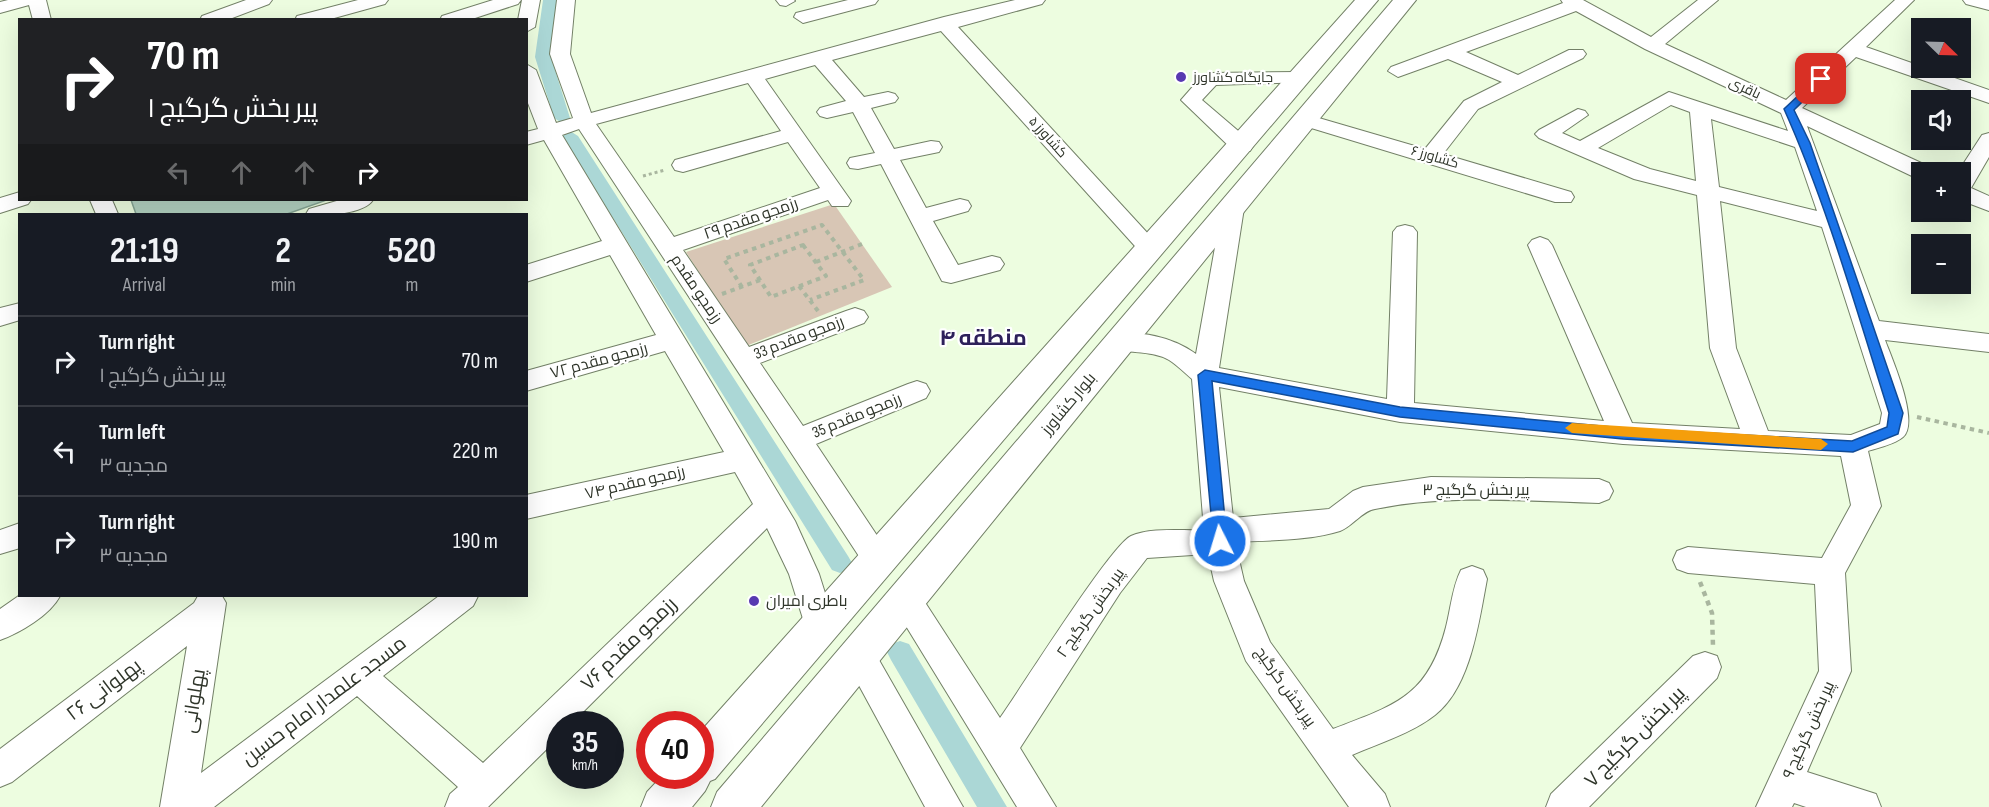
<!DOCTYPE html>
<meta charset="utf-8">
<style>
body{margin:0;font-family:"Sofia Sans Condensed",Cairo,sans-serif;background:#20242c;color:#f1f3f6;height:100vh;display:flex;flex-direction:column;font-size:22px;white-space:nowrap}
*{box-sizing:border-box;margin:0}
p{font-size:20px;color:#9ea1a6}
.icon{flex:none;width:33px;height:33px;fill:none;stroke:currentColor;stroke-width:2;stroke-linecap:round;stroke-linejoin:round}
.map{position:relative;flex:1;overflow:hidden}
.side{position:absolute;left:18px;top:213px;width:510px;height:384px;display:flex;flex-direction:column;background:#171b24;border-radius:0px;box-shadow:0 6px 24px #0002}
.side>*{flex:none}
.hud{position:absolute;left:18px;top:18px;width:510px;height:183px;border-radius:0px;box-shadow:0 6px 24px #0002;background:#202124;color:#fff;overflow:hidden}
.needle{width:39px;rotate:113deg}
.fabs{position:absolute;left:1911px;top:18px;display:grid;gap:12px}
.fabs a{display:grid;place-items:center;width:60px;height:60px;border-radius:0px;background:#171b24;box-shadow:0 6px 24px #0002;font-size:30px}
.speed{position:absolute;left:546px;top:711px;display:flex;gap:12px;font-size:30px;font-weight:700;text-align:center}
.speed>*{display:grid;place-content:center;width:78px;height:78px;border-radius:50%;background:#171b24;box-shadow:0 6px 24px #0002;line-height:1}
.speed small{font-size:15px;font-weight:400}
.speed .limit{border:9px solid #d22;background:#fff;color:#111}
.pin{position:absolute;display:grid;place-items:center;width:51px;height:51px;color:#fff;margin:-26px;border-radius:12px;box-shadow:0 3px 9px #0006}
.me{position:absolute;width:66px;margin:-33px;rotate:355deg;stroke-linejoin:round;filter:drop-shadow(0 0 4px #0008)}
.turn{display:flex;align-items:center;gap:21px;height:126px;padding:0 30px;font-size:27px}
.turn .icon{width:78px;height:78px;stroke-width:2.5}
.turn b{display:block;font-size:42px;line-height:51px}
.lanes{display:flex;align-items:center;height:57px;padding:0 30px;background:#0003;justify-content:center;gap:30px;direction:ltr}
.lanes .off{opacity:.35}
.eta{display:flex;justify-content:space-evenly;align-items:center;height:102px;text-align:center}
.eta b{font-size:36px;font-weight:700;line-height:42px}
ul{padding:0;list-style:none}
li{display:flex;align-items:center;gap:18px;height:90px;padding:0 30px;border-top:2px solid #363941}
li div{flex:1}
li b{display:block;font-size:22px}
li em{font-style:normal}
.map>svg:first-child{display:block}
.green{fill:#d8c6b5}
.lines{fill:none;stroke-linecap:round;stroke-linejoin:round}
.canal{fill:#abd7d6;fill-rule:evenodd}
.building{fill:#b2d1c0;stroke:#85a494;stroke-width:1.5}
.minor-casing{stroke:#738067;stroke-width:2}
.major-casing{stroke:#738067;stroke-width:2}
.path-far2{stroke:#a9b69f;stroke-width:3;stroke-dasharray:3 3;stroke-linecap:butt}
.path-far1{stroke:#a9b69f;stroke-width:4;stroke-dasharray:4.5 4.5;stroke-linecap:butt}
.path{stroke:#a9b69f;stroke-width:4.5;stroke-dasharray:5 5;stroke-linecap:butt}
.minor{fill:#fff;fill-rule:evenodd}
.major{fill:#fff;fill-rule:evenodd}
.route{fill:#1a73e8;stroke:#114b97;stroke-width:1.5}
.slow{fill:#f59e0b}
.poi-dot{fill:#5839b1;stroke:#fff;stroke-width:2}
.labels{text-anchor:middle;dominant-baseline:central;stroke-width:4.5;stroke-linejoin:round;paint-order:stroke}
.far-poi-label{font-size:14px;fill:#2f352a;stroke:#fff;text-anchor:start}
.far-street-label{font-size:14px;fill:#2f352a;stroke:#fff}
.street-label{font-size:16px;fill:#2f352a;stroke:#fff}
.poi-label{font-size:16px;fill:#2f352a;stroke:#fff;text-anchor:start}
.near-street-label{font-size:20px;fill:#2f352a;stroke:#fff}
.district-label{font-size:22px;font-weight:bold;fill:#2d205a;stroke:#fff}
</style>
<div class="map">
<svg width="1989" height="807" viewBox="0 0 1989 807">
<rect width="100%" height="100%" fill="#edfde0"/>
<path class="green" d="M834 204 892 287 746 346 686 252Z"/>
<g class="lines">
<path class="canal" d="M543 0H557L551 57 570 118 562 123 554 118 535 57Z
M570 131 578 136 848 556 852 563 848 570 840 573 832 570 562 136Z
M900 641 909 644 1007 807H977L891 660 887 652 891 644Z"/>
</g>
<path class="building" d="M131 200H322L324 201 287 214H136Z"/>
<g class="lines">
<defs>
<path id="minor" d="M8 0H46L51 20H33L29 5 0 13V2Z
M246 0H272L269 4 227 20H200L202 16Z
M358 0H388L385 4 327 20H295L297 16Z
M493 0H521L518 4 469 20H440L442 16Z
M522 0H540L535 27 526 32V20H518Z
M557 0H575L570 54 591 113 944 17 1015 0H1045L1042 4 958 27 1163 250 1159 255 1151 258 1143 255 941 31 832 60 864 97 888 92 895 94 898 98 895 102 871 108 894 149 931 141 939 142 942 147 939 152 900 160 926 208 960 199 968 201 971 206 968 211 933 221 958 265 992 256 1000 258 1004 264 1000 270 951 283 942 281 881 164 858 169 850 168 847 163 850 158 875 153 853 112 827 118 820 116 817 112 820 108 846 101 815 65 765 79 851 201 848 206H832L828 200 683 250 749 347 846 311 855 308 864 311 868 317 864 323 760 363 803 426 908 384 917 381 926 384 930 391 926 398 816 444 894 561 890 570 879 574 868 570 579 129 562 135 795 521 819 574 836 628 831 638 820 642 809 638 789 574 767 528 571 724H560V736L488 807H445L450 794 458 787 357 696 214 807H160L187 646 12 782 0 787V749L194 603 198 596H222L226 603 201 773 439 596H478L473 606 383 676 483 763 753 504 735 472 526 519V495L724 452 665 351 526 391V371L656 335 610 255 526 282V265L602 241 544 140 526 145V132L538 129 526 98V64L536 70 556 123 573 118 550 54ZM748 83 781 131 675 160 672 165 675 170 683 172 788 142 820 188 674 237 596 124Z
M776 0H794L795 1 786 6 780 5Z
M848 0H878L875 4 803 23 794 17 796 13Z
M1561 0H1583L1651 37 1698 0H1718L1665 44 1786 100 1895 0H1914L1866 47 1989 90V103L1856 57 1802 108 1930 167 1933 172H1922V178L1914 177 1807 126 1879 321 1989 334V352L1885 340C1892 359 1920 422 1903 437 1895 444 1878 448 1868 451L1881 506 1845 573 1851 671 1807 772 1876 794 1881 807H1806L1794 803 1792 807H1756L1819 671 1815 584 1688 573 1677 569 1673 560 1677 551 1688 547 1822 558 1851 505 1841 456 1623 444 1400 422 1219 387 1233 518 1329 509 1353 491 1363 487 1431 477 1599 479 1609 483 1613 491 1609 499 1599 503C1524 501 1448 494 1375 509 1362 511 1353 526 1340 531 1308 541 1269 540 1235 542L1244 581 1270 642 1333 729C1395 705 1428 697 1446 627 1451 608 1452 588 1461 570L1472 566 1483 570 1487 579C1479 621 1471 687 1435 715 1412 733 1380 743 1352 755L1385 794 1390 807H1349L1246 661 1214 581 1208 554 1147 558 1120 593 1020 748 1056 807H1017L890 600 895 590 906 586 917 590 1000 718C1020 690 1111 545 1131 536 1151 527 1182 531 1204 530L1192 379C1185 373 1177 365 1169 360 1152 350 1130 354 1111 348L1107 342 1111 336C1136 328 1175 338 1196 354L1222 208 1225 203H1241L1244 208 1219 368 1387 399 1393 232 1397 227 1405 225 1413 227 1417 232 1414 403 1604 421 1528 245 1532 240 1540 237 1548 240 1552 245 1632 423 1740 429 1710 348 1697 195 1634 179 1539 138 1535 134 1539 130 1578 109 1585 111 1588 115 1562 133 1580 141 1669 92 1788 131 1781 113 1645 49 1576 11 1466 52 1518 75 1569 50H1583L1586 54 1583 58 1478 109 1443 154 1571 192 1574 197 1571 202H1555L1298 124 1295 120 1298 116 1305 114 1425 149 1464 101 1502 82 1448 59 1398 77 1388 71 1391 67 1563 3ZM1671 105 1690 112 1696 181 1650 169 1598 148ZM1711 119 1795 147 1817 211 1719 187ZM1720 201 1822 227 1882 413 1880 424 1851 435 1768 431 1736 348Z
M1963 0H1989V10L1966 4Z
M1297 72 1304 74 1307 78 1304 82 1216 85 1202 100 1250 141 1253 146 1250 151H1234L1181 100 1203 75 1210 73Z
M1989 133V157L1971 188 1989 196V211L1960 200V172H1958L1982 135Z
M20 192V200H31L28 204 0 213V198Z
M90 200H112L118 214H96Z
M340 200H373C363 215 322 216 306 214L309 209Z
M20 303V320L0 326V308Z
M20 523V548L0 554V530Z
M20 595 60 596C50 615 20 633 0 640V609Z
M859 641 871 646 963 807H925L843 656 847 646Z
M1705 652 1717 656 1721 667 1717 678 1589 807H1546L1551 794 1693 656Z"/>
<path id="major" d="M1355 0H1378L715 779 710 781 705 791 692 807H641L647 792 662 776H700V732Z
M1393 0H1416L761 807H711L717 792Z"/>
</defs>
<use href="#minor" class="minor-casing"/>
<use href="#major" class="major-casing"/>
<path class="path-far2" d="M643 176 665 170"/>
<path class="path-far1" d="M803 245 826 276 771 297 750 265Z
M816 262 862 244
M799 286 818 311
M742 287 724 259 822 225 864 280 810 300
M722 294 760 280
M1917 417 1989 433"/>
<path class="path" d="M1700 582 1712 613 1713 646"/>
<use href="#minor" class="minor"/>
<use href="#major" class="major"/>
</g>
<path class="route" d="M1818 77 1826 79 1794 110 1810 143 1903 413 1898 434 1853 452 1623 439 1400 417 1212 381 1227 541 1220 548 1214 546 1198 375 1205 370 1400 407 1623 428 1852 441 1887 427 1889 413C1857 312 1827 205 1784 109Z"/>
<path class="slow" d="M1572 423 1821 439 1828 444 1821 450 1572 433 1565 428Z"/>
<g class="poi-dot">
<circle cx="1181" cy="77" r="6"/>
<circle cx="754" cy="601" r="6"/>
</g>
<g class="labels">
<g class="far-poi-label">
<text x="1193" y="77">جایگاه کشاورز</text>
</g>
<g class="far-street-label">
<text transform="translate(1745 88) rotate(25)">باقری</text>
<text transform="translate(1048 137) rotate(48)">کشاورز ۵</text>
<text transform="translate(1435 157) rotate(16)">کشاورز ۶</text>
</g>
<g class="street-label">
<text transform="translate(751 219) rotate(-19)">رزمجو مقدم ۲۹</text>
<text transform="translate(696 289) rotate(56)">رزمجو مقدم</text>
<text transform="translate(799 338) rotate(-21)">رزمجو مقدم 33</text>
<text transform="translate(599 361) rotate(-15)">رزمجو مقدم ۷۲</text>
<text transform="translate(1069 404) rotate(-50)">بلوار کشاورز</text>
<text transform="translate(857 416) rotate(-22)">رزمجو مقدم 35</text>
<text transform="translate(635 483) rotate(-13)">رزمجو مقدم ۷۴</text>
<text x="1476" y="490">پیر بخش گرگیج ۳</text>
<text transform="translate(1091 613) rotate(-55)">پیر بخش گرگیج ۲</text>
<text transform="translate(1285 687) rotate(55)">پیر بخش گرگیج</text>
<text transform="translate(1809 730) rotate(-66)">پیر بخش گرگیج ۹</text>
</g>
<g class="poi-label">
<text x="766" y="601">باطری امیران</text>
</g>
<g class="near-street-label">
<text transform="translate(629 644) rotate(-44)">رزمجو مقدم ۷۶</text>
<text transform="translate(104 690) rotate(-37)">پهلوانی ۲۶</text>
<text transform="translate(194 701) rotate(-81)">پهلوانی</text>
<text transform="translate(324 701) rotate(-37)">مسجد علمدار امام حسین</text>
<text transform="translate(1635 737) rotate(-45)">پیر بخش گرگیج ۷</text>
</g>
<g class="district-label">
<text x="983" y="338">منطقه ۴</text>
</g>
</g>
</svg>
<div class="fabs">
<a><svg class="needle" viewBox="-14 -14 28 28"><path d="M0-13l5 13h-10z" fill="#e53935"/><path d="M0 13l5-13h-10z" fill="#9ea1a6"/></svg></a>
<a><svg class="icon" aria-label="sound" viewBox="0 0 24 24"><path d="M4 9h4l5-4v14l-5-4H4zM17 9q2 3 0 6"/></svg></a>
<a>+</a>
<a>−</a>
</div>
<div class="speed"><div>35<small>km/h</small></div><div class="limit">40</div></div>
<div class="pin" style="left:1821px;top:79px;background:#d93025"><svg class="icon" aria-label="arrive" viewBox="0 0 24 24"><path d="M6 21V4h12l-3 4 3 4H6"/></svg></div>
<svg class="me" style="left:1220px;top:541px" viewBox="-20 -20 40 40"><circle r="17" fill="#1a73e8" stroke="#fff" stroke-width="3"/><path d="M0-11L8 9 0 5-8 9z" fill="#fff"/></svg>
<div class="hud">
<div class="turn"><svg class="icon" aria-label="right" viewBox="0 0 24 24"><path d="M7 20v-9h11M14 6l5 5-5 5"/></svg><div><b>70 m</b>پیر بخش گرگیج ۱</div></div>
<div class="lanes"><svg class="icon off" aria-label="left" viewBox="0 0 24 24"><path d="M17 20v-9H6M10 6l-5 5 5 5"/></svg><svg class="icon off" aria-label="ahead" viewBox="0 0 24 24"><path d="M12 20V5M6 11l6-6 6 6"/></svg><svg class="icon off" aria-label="ahead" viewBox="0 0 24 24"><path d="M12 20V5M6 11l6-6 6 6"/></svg><svg class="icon" aria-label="right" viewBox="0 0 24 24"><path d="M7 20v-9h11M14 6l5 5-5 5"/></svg></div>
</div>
<section class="side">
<div class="eta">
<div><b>21:19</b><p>Arrival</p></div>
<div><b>2</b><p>min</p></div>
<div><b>520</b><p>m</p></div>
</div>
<ul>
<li><svg class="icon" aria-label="right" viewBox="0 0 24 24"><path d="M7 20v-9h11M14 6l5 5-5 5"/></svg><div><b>Turn right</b><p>پیر بخش گرگیج ۱</p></div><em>70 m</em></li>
<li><svg class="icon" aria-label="left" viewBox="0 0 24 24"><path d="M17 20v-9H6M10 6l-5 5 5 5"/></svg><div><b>Turn left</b><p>مجدیه ۳</p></div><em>220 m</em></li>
<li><svg class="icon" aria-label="right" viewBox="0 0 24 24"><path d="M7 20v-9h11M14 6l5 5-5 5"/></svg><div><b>Turn right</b><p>مجدیه ۳</p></div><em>190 m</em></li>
</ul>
</section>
</div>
